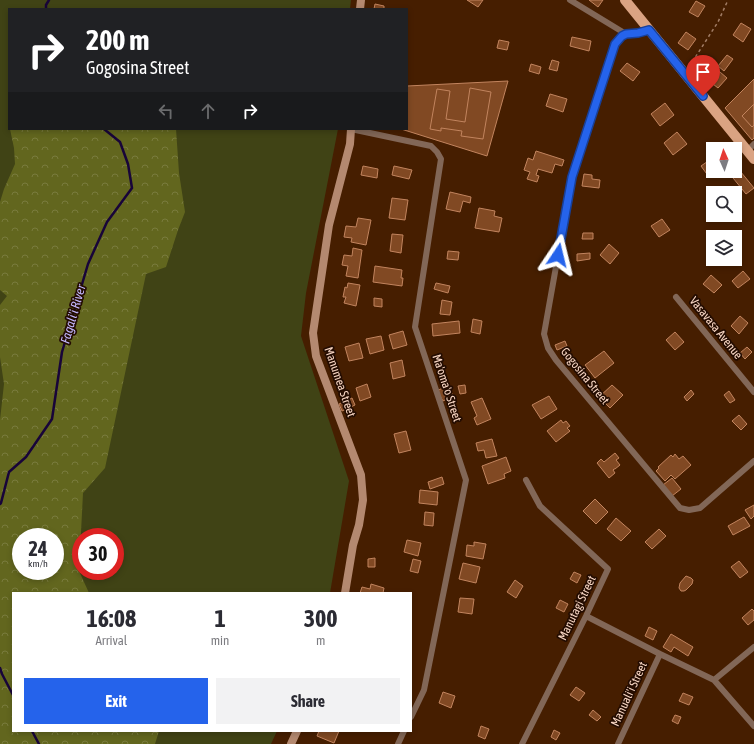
<!DOCTYPE html>
<style>
body{margin:0;font-family:"Asap Condensed",sans-serif;background:#f2f2f3;color:#2b2b33;height:100vh;display:flex;flex-direction:column;font-size:15px;white-space:nowrap}
*{box-sizing:border-box;margin:0}
p{font-size:13px;color:#7c7c81}
.icon{flex:none;width:22px;height:22px;fill:none;stroke:currentColor;stroke-width:2;stroke-linecap:round;stroke-linejoin:round}
.map{position:relative;flex:1;overflow:hidden}
.sheet{position:absolute;left:12px;top:592px;width:400px;height:140px;display:flex;flex-direction:column;background:#fff;border-radius:0px;box-shadow:0 2px 6px #0003}
.sheet>*{flex:none}
.top-card{position:absolute;left:8px;top:8px;width:400px;height:122px;border-radius:0px;box-shadow:0 2px 6px #0003;background:#202124;color:#fff;overflow:hidden}
.needle{width:26px;rotate:357deg}
.fabs{position:absolute;left:706px;top:142px;display:grid;gap:8px}
.fabs a{display:grid;place-items:center;width:36px;height:36px;border-radius:0px;background:#fff;box-shadow:0 2px 6px #0003;font-size:20px}
.speed{position:absolute;left:12px;top:528px;display:flex;gap:8px;font-size:20px;font-weight:700;text-align:center}
.speed>*{display:grid;place-content:center;width:52px;height:52px;border-radius:50%;background:#fff;box-shadow:0 2px 6px #0003;line-height:1}
.speed small{font-size:10px;font-weight:400}
.speed .limit{border:6px solid #d22;background:#fff;color:#111}
.pin{position:absolute;display:grid;place-items:center;width:34px;height:34px;color:#fff;margin:-41px -17px;border-radius:50% 50% 50% 0;rotate:-45deg;box-shadow:0 0 4px #0007}
.pin .icon{rotate:45deg}
.me{position:absolute;width:44px;margin:-22px;rotate:10deg;stroke-linejoin:round;filter:drop-shadow(0 0 3px #0008)}
.turn{display:flex;align-items:center;gap:14px;height:84px;padding:0 12px;font-size:18px}
.turn .icon{width:52px;height:52px;stroke-width:2.5}
.turn b{display:block;font-size:28px;line-height:34px}
.lanes{display:flex;align-items:center;height:38px;padding:0 12px;background:#0003;justify-content:center;gap:20px;direction:ltr}
.lanes .off{opacity:.35}
.eta{display:flex;justify-content:space-evenly;align-items:center;height:68px;text-align:center}
.eta b{font-size:24px;font-weight:700;line-height:28px}
.action{display:flex;gap:8px;margin-top:auto;padding:8px 12px}
.action a{flex:1;height:46px;border-radius:0px;background:#2563eb;color:#fff;font-size:16px;font-weight:700;line-height:46px;text-align:center}
.action a+a{background:#f2f2f3;color:#2b2b33}
.map>svg:first-child{display:block}
.green{fill:#404315;fill-rule:evenodd}
.forest{fill:url(#forest-crowns);fill-rule:evenodd}
.lines{fill:none;stroke-linecap:round;stroke-linejoin:round}
.stream{stroke:#180439;stroke-width:2.5}
.building{fill:#814923;stroke:#c2845e}
.path{stroke:#a27d65;stroke-width:1.5;stroke-dasharray:3 3;stroke-linecap:butt}
.minor{stroke:#826757;stroke-width:6}
.secondary{stroke:#b48970;stroke-width:8}
.primary{stroke:#daa382;stroke-width:10}
.route-casing{stroke:#184099;stroke-width:10}
.route{stroke:#2563eb;stroke-width:7}
.labels{text-anchor:middle;dominant-baseline:central;stroke-width:3.5;stroke-linejoin:round;paint-order:stroke}
.street-label{font-size:12px;fill:#f9d7c4;stroke:#230c01}
.water-label{font-size:13px;font-style:italic;fill:#c3b7fd;stroke:#230c01}
</style>
<div class="map">
<svg width="754" height="744" viewBox="0 0 754 744">
<defs>
<pattern id="forest-crowns" width="20" height="18" patternUnits="userSpaceOnUse"><rect width="20" height="18" fill="#62661e"/><path d="M2 6a3 3 0 1 1 6 0M12 15a3 3 0 1 1 6 0" fill="none" stroke="#797b3d"/></pattern>
</defs>
<rect width="100%" height="100%" fill="#461e00"/>
<path class="green" d="M0 0H351L350 9H9V129H338L306 293 301 336 349 481 330 593H13V731H277L271 744H0ZM21 537H55V571H21ZM81 537H115V571H81Z"/>
<path class="forest" d="M10 129H176L179 173 185 212 178 230 166 267 146 274 105 468 83 493 79 571 89 593H13V731H159L155 744H0V420L4 384 0 357V305L7 296 0 290V202L4 189 15 164 14 148ZM21 537H55V571H21Z"/>
<g class="lines">
<path class="stream" d="M46 9V5L49 0
M0 504 1 503 9 472 26 457 52 419 62 352 88 264 107 222 132 188 128 164 120 142 104 129
M0 668 2 674 13 695
M32 731 39 744"/>
</g>
<path class="building" d="M467 0H483L478 7Z
M589 0H603L598 7Z
M696 1 705 6 698 17 689 12Z
M375 4 384 6V9H374Z
M741 23 751 29 743 42 733 35Z
M686 32 696 39 688 50 678 43Z
M572 37 591 41 589 51 570 46Z
M499 40 509 42 507 50 497 48Z
M727 55 733 59 724 71 718 66Z
M552 60 559 62 557 71 549 69Z
M627 63 640 72 633 81 620 71Z
M531 64 541 67 539 74 529 71Z
M713 66 727 78 718 88 704 77Z
M754 79V138L752 140 725 108Z
M508 81 487 156 401 129H407V86Z
M470 88 491 92 483 139 461 136 462 131 441 128V131L430 129 437 89 450 91 446 119 465 122Z
M550 94 567 99 563 112 546 106Z
M665 103 674 115 660 126 651 114Z
M754 104V125L752 127 742 116Z
M677 132 687 144 673 155 664 143Z
M536 151 564 160 562 166 555 164 552 173 538 169 536 175 539 176 537 182 527 179 530 172 524 170 528 158 533 160Z
M711 159 713 162V171H717L709 177 701 166Z
M363 166 378 169 377 178 361 175Z
M394 166 412 170 409 179 392 175Z
M736 166 754 188 746 194 729 173 731 171H735V167Z
M584 174 592 175V179L600 180 599 188 582 186Z
M450 192 471 197 470 203 463 201 460 212 446 209Z
M392 198 408 200 405 220 389 218Z
M479 208 495 211 494 216 502 218 499 232 475 228Z
M358 218 371 220 366 245 351 242 352 238 344 237 346 226 356 227Z
M662 219 670 230 659 237 651 226Z
M583 233H593V239H582Z
M392 234 403 235 401 253 390 251Z
M609 244 619 253 610 264 600 255Z
M353 248 362 250 358 278 346 276 348 266 342 265 344 255 352 256Z
M448 251 459 252 458 260 447 259Z
M590 253V259L577 261V254Z
M375 266 402 270 401 278H403L402 286 373 282Z
M743 271 750 279 738 288 732 281Z
M711 275 722 285 714 293 703 284Z
M348 283 360 285 356 306 344 303 346 297H343L345 287 347 288Z
M436 283 450 286 448 293 434 289Z
M374 298 382 299V307L374 306Z
M442 300 452 302 450 315 440 314Z
M740 316 748 323 739 334 731 326Z
M473 319 482 321 480 334 471 332Z
M459 321 460 333 433 336 432 324Z
M403 331 407 345 393 349 389 335Z
M675 332 684 342 675 350 666 340Z
M381 336 384 350 370 354 366 339Z
M565 341 567 346 557 350 555 345Z
M359 343 363 358 349 361 345 347Z
M747 347 752 352 745 359 740 353Z
M604 351 614 363 595 378 585 365Z
M402 360 405 376 393 379 390 363Z
M367 384 371 397 360 401 356 388Z
M448 385 453 396 443 401 437 391Z
M465 385 466 393 460 394 458 386Z
M612 385 623 395 610 408 599 397Z
M691 390 694 394 687 401 684 397Z
M729 391 735 400 730 403 724 395Z
M549 396 557 409 541 419 532 405Z
M352 398 355 405 342 411 339 404Z
M482 398 491 419 477 425 474 418 477 416 471 402Z
M739 415 747 424 741 430 732 421Z
M561 420 563 423 566 421 570 426 567 428 570 431 556 442 547 431Z
M406 431 411 450 399 453 394 434Z
M492 439 497 456 486 458 484 450 478 451 476 443Z
M615 453 619 458 616 460 620 465 615 469H614L613 470 615 473 609 478 597 463 601 459 604 462Z
M675 454 679 459 683 456 691 465 675 479 671 475 665 481 656 471 659 468 658 467 671 455 673 457Z
M506 457 511 471 504 474 505 478 488 484 482 466Z
M442 477 444 484 430 489 428 482Z
M672 478 681 489 672 496 663 485Z
M420 490 438 492 437 505 419 503Z
M595 499 608 512 596 524 583 511Z
M754 505V516L751 519 745 510Z
M425 512 434 513 433 526 424 525Z
M744 517 750 526 733 535 728 526Z
M616 518 631 531 621 541 607 529Z
M659 529 666 536 652 549 645 542Z
M407 540 421 543 418 556 404 552Z
M474 542 486 544 483 559 466 556 467 545 474 546Z
M375 558V567H368V559Z
M413 559 421 561 418 573 410 571Z
M739 561 748 572 740 578 731 567Z
M463 563 480 567 476 583 459 579Z
M574 572 581 575 577 583 570 579Z
M686 576 691 578 693 580 692 584 686 590 684 591H681L679 588 680 583Z
M515 580 523 586 516 598 507 592Z
M371 584 384 588 383 593H360L362 587 370 589Z
M460 598 474 599 472 614 458 612Z
M560 600 568 604 564 612 556 608Z
M752 609 754 611V620L748 625 742 618Z
M649 627 657 631 653 640 645 636Z
M671 634 693 647 688 656 674 647 671 652 663 647Z
M576 687 585 693 579 701 570 695Z
M443 692 455 696 451 708 439 703Z
M683 693 693 697 689 705 679 701Z
M593 710 601 717 597 721 589 715Z
M675 715 681 717 678 724 672 721Z
M481 726 489 729 485 739 478 736Z
M554 730 560 733 556 740 551 737Z
M319 731H339L334 743 317 736Z"/>
<g class="lines">
<path class="path" d="M689 67 718 22 728 0"/>
<path class="minor" d="M570 0 626 34
M649 30 638 33 626 34 622 36 615 44 572 177 544 334 548 348 556 360 680 508 689 510 700 508 754 461
M351 129 431 146 437 152 441 159 415 327 466 480 424 690 411 717
M747 151 754 144
M676 297 754 392
M586 616 660 654
M714 680 754 726
M398 744 404 731
M522 744 586 616 608 569 540 506 526 480
M618 744 660 654 714 680 754 647"/>
<path class="secondary" d="M360 9 361 0
M345 593 353 545 359 525 363 500 361 475 316 356 313 333 329 225 350 144 351 129
M291 744 297 731"/>
<path class="primary" d="M625 0 754 159"/>
</g>
<g class="lines">
<defs>
<path id="route" d="M558 255 572 177 615 44 622 36 626 34 638 33 649 30 703 96"/>
</defs>
<use href="#route" class="route-casing"/>
<use href="#route" class="route"/>
</g>
<g class="labels">
<g class="street-label">
<text transform="translate(716 328) rotate(51)">Vasavasa Avenue</text>
<text transform="translate(585 376) rotate(51)">Gogosina Street</text>
<text transform="translate(340 382) rotate(71)">Manumea Street</text>
<text transform="translate(447 388) rotate(72)">Ma'oma'o Street</text>
<text transform="translate(577 608) rotate(-64)">Manutagi Street</text>
<text transform="translate(629 694) rotate(-65)">Manuali'i Street</text>
</g>
<g class="water-label">
<text transform="translate(73 314) rotate(-74)">Fagali'i River</text>
</g>
</g>
</svg>
<div class="fabs">
<a><svg class="needle" viewBox="-14 -14 28 28"><path d="M0-13l5 13h-10z" fill="#e53935"/><path d="M0 13l5-13h-10z" fill="#7c7c81"/></svg></a>
<a><svg class="icon" aria-label="search" viewBox="0 0 24 24"><circle cx="10" cy="10" r="6"/><path d="M15 15l6 6"/></svg></a>
<a><svg class="icon" aria-label="layers" viewBox="0 0 24 24"><path d="M12 4l9 5-9 5-9-5zM3 14l9 5 9-5"/></svg></a>
</div>
<div class="speed"><div>24<small>km/h</small></div><div class="limit">30</div></div>
<div class="pin" style="left:703px;top:96px;background:#d93025"><svg class="icon" aria-label="arrive" viewBox="0 0 24 24"><path d="M6 21V4h12l-3 4 3 4H6"/></svg></div>
<svg class="me" style="left:558px;top:255px" viewBox="-20 -20 40 40"><path d="M0-17L14 15 0 8-14 15z" fill="#2563eb" stroke="#fff" stroke-width="4"/></svg>
<div class="top-card">
<div class="turn"><svg class="icon" aria-label="right" viewBox="0 0 24 24"><path d="M7 20v-9h11M14 6l5 5-5 5"/></svg><div><b>200 m</b>Gogosina Street</div></div>
<div class="lanes"><svg class="icon off" aria-label="left" viewBox="0 0 24 24"><path d="M17 20v-9H6M10 6l-5 5 5 5"/></svg><svg class="icon off" aria-label="ahead" viewBox="0 0 24 24"><path d="M12 20V5M6 11l6-6 6 6"/></svg><svg class="icon" aria-label="right" viewBox="0 0 24 24"><path d="M7 20v-9h11M14 6l5 5-5 5"/></svg></div>
</div>
<section class="sheet">
<div class="eta">
<div><b>16:08</b><p>Arrival</p></div>
<div><b>1</b><p>min</p></div>
<div><b>300</b><p>m</p></div>
</div>
<div class="action"><a>Exit</a><a>Share</a></div>
</section>
</div>
